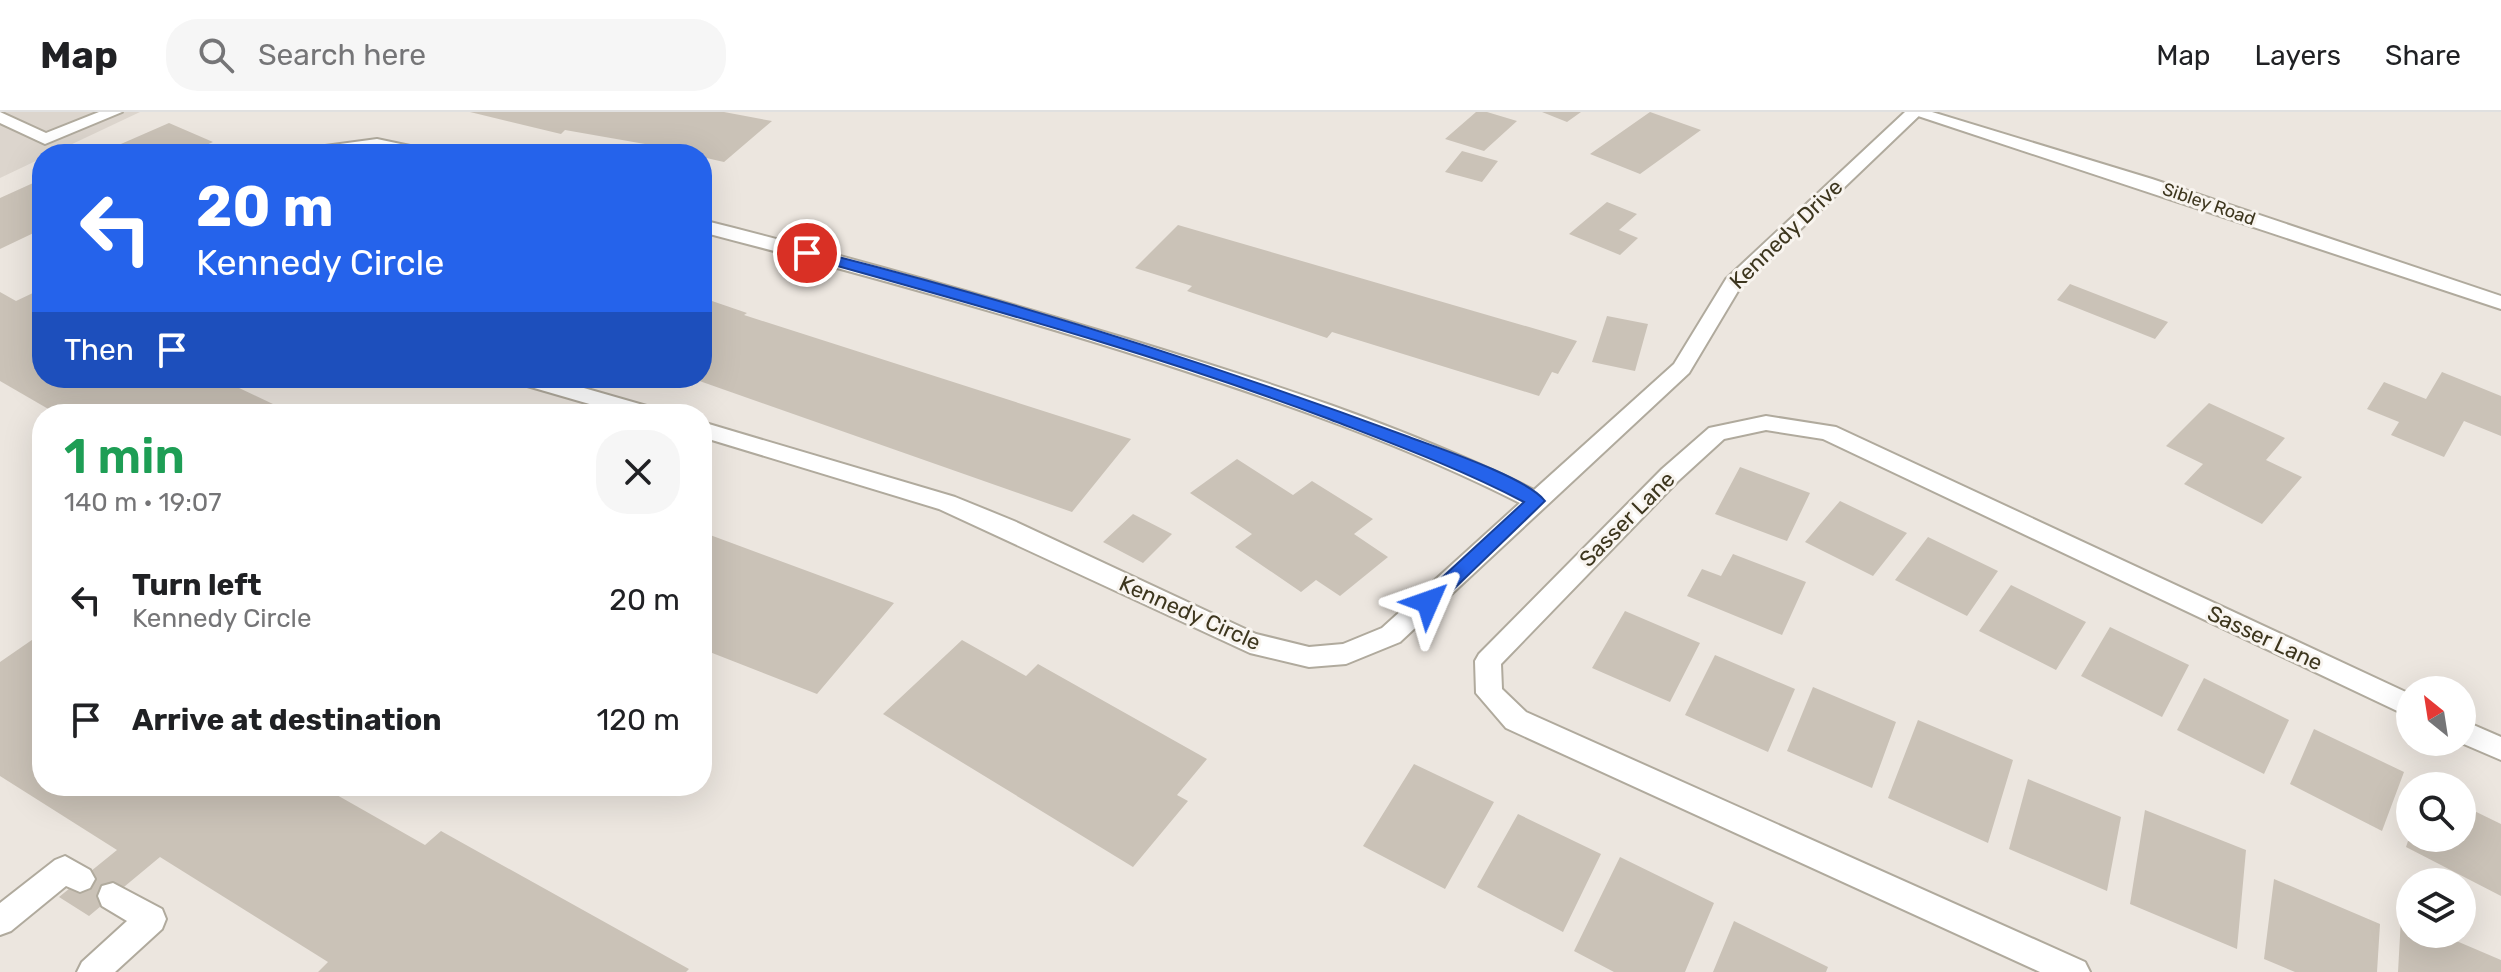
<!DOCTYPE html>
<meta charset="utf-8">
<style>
body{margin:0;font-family:Rubik,sans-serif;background:#f6f6f6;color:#202124;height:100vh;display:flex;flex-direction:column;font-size:30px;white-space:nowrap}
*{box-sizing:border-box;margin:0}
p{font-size:26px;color:#757577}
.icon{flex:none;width:44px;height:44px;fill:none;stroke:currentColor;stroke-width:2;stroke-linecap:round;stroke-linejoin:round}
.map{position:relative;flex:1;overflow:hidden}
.details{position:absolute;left:32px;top:292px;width:680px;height:392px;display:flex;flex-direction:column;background:#fff;border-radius:32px;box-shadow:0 8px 32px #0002}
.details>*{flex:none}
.guide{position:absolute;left:32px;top:32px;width:680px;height:244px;border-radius:32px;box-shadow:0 8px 32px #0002;background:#2563eb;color:#fff;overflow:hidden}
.needle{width:52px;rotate:330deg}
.fabs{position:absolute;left:2396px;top:564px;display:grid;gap:16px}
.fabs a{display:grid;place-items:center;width:80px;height:80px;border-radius:50%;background:#fff;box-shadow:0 8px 32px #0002;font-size:40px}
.pin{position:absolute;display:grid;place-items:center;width:68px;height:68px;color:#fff;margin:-34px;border:4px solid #fff;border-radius:50%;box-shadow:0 2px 8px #0007}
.me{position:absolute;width:88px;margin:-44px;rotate:47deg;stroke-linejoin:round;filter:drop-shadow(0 0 6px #0008)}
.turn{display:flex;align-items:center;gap:28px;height:168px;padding:0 32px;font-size:36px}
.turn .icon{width:104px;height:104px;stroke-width:2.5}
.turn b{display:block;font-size:56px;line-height:68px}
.then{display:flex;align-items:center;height:76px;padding:0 32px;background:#0003;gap:16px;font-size:30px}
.round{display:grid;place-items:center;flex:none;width:84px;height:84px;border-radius:32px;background:#f6f6f6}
.head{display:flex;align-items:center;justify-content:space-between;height:136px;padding:0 32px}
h1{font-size:48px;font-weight:600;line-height:60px;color:#1e9e55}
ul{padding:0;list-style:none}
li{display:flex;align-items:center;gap:24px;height:120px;padding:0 32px}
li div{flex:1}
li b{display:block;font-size:30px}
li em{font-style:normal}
header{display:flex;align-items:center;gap:48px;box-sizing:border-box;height:112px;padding:0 40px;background:#fff;border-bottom:2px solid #e0e0e0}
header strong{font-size:38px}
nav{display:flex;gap:44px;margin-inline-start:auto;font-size:28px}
.search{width:560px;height:72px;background:#f6f6f6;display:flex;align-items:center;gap:20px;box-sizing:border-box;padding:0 28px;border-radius:32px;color:#757577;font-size:30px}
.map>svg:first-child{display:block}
.built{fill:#dcd5cd}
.building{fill:#cac2b7}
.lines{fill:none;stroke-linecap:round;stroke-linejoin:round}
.service-casing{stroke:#b0aa9d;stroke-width:4}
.minor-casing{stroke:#b0aa9d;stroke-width:4}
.tertiary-casing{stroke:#b0aa9d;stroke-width:4}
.service{fill:#fff;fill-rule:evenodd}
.minor{fill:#fff;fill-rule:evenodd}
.tertiary{fill:#fff;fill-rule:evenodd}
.route{fill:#2563eb;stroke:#184099;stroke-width:2}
.labels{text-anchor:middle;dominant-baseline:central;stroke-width:6;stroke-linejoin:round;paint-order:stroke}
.far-street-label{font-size:18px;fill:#3d361e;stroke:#f8f4ef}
.street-label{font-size:22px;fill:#3d361e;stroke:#f8f4ef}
</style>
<header>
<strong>Map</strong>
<div class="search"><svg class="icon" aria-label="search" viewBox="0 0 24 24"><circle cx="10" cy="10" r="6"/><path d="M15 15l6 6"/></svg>Search here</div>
<nav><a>Map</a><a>Layers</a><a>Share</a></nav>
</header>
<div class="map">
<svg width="2501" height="860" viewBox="0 0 2501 860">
<rect width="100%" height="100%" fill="#ece6df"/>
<path class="built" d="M0 0H140L51 42H42V46L0 66Z"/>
<path class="building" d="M470 0H724L772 9 724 50 702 45V42L565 18 561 22Z
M1476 0H1487L1517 9 1484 39 1445 27Z
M1542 0H1581L1567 10Z
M1650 0 1701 18 1640 62 1590 42Z
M169 11 213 30 186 42H98Z
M1462 39 1498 49 1482 70 1445 60Z
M42 67V117L0 137V86Z
M1607 90 1637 102 1619 118 1638 126 1620 143 1569 122Z
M1178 113 1577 229 1558 262 1552 260 1539 284 1332 220 1327 226 1187 179 1192 174 1135 156Z
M2070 172 2168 210 2155 227 2057 188Z
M0 180 16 189 35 180 42 183V266H228L241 273 237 275 294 302H57L0 269Z
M712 189 747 201 744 203 1131 327 1072 400 691 266H702V195Z
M1607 204 1648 212 1635 259 1592 250Z
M2442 260 2501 284V324L2464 309 2444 345 2391 323 2399 310 2367 297 2384 270 2426 287Z
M2209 291 2285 326 2266 348 2302 365 2262 412 2184 372 2203 352 2166 334Z
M1237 347 1293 383 1312 369 1373 407 1354 422 1388 445 1340 484 1316 468 1301 480 1235 435 1252 422 1190 381Z
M1740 355 1810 381 1787 429 1715 402Z
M1840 389 1907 421 1873 464 1805 430Z
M1133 402 1172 422 1143 451 1103 430Z
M702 420 894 491 817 582 702 537Z
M1928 425 1998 459 1967 504 1895 468Z
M1733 442 1806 470 1782 523 1687 484 1702 457 1721 464Z
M2011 473 2086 510 2056 558 1979 519Z
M1625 499 1700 531 1670 590 1592 556Z
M2110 515 2189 553 2162 605 2081 564Z
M42 521V674H321L425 733 441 719 689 857 686 860H318L328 850 160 745 89 804 59 785 117 738 0 664V550Z
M962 528 1026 564 1038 552 1207 647 1177 683 1188 689 1133 755 883 602Z
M1715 543 1795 577 1768 640 1685 603Z
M2204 566 2289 608 2264 662 2177 618Z
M1813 575 1896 610 1872 676 1787 639Z
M1918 608 2013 648 1988 731 1888 686Z
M2314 617 2404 660 2382 719 2290 672Z
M1414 652 1494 690 1445 777 1363 734Z
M2028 667 2121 705 2107 779 2009 737Z
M2462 693 2501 712V784L2406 735 2409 726H2462Z
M2145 698 2246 738 2237 837 2130 792Z
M1518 702 1601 742 1563 820 1477 775Z
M1620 745 1714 791 1685 860H1614L1574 839Z
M2274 767 2380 812 2377 860H2295L2264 847Z
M2401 806 2410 809V822H2440L2501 848V860H2398Z
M1734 809 1828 855 1826 860H1713Z"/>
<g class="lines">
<defs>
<path id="service" d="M0 0 46 21 99 0H122L45 32 0 11Z
M65 744 90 758 95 767 90 776 80 780 66 774 11 819 0 823V791L55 748Z
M113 771 162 797 166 807 162 817 115 860H77L82 850 127 809 102 794 98 784 102 774Z"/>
<path id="minor" d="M1905 0H1923L1741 174 1689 261 1400 530 1346 552 1309 555 1250 541 939 397 702 325V310L955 385 1014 409 1256 522 1309 535 1343 532 1382 516 1520 391C1404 332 1281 290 1158 250 1007 202 855 160 702 120V108C843 143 982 183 1121 225 1262 268 1402 313 1534 378L1674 252 1726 167Z
M377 27 429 38 432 42H399L377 37 294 42 303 37Z
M514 266H549L657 297 660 302H624L517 271Z
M1766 304 1836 315 2410 582V605L1823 327 1766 318 1724 327 1678 369 1501 552 1502 577 1526 600 2085 850 2090 860H2040L1506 616 1476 581 1475 549 1479 542 1662 357 1709 316Z
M2462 608 2501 625V648L2459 630H2462Z"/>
<path id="tertiary" d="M1906 0H1932L2152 67 2501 184V197Z"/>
</defs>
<use href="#service" class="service-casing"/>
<use href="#minor" class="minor-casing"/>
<use href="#tertiary" class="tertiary-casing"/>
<use href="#service" class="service"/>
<use href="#minor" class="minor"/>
<use href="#tertiary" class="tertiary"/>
</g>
<path class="route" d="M807 137C1011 188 1212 252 1409 325 1438 336 1528 366 1545 389L1435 495H1421V485L1524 390C1461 357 1396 333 1329 307 1157 242 979 194 802 144L800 141Z"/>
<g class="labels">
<g class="far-street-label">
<text transform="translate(2209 92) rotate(19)">Sibley Road</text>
</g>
<g class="street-label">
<text transform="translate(1786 122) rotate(-44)">Kennedy Drive</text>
<text transform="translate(1627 407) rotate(-45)">Sasser Lane</text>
<text transform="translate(1190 501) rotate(24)">Kennedy Circle</text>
<text transform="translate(2265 526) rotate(25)">Sasser Lane</text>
</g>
</g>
</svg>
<div class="fabs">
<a><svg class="needle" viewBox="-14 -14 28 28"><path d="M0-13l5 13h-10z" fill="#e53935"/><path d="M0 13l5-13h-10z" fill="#757577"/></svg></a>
<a><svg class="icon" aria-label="search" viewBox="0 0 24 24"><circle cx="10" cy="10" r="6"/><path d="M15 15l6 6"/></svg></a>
<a><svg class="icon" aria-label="layers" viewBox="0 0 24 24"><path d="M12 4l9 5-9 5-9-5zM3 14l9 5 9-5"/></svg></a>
</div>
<div class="pin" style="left:807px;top:141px;background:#d93025"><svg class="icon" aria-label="arrive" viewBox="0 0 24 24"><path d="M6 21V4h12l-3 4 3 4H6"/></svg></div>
<svg class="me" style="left:1428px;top:490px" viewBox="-20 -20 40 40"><path d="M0-17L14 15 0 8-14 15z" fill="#2563eb" stroke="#fff" stroke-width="4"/></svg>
<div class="guide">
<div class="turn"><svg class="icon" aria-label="left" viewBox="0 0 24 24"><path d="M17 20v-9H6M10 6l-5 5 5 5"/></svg><div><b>20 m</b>Kennedy Circle</div></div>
<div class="then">Then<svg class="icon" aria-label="arrive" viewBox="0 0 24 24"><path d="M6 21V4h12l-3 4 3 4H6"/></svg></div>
</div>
<section class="details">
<div class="head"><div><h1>1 min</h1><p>140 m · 19:07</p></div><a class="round"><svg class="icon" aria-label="close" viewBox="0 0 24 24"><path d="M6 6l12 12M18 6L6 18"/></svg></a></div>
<ul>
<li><svg class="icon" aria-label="left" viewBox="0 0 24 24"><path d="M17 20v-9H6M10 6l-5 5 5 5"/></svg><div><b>Turn left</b><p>Kennedy Circle</p></div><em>20 m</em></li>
<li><svg class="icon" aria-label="arrive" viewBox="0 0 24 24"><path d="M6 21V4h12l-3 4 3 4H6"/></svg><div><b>Arrive at destination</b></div><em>120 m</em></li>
</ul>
</section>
</div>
